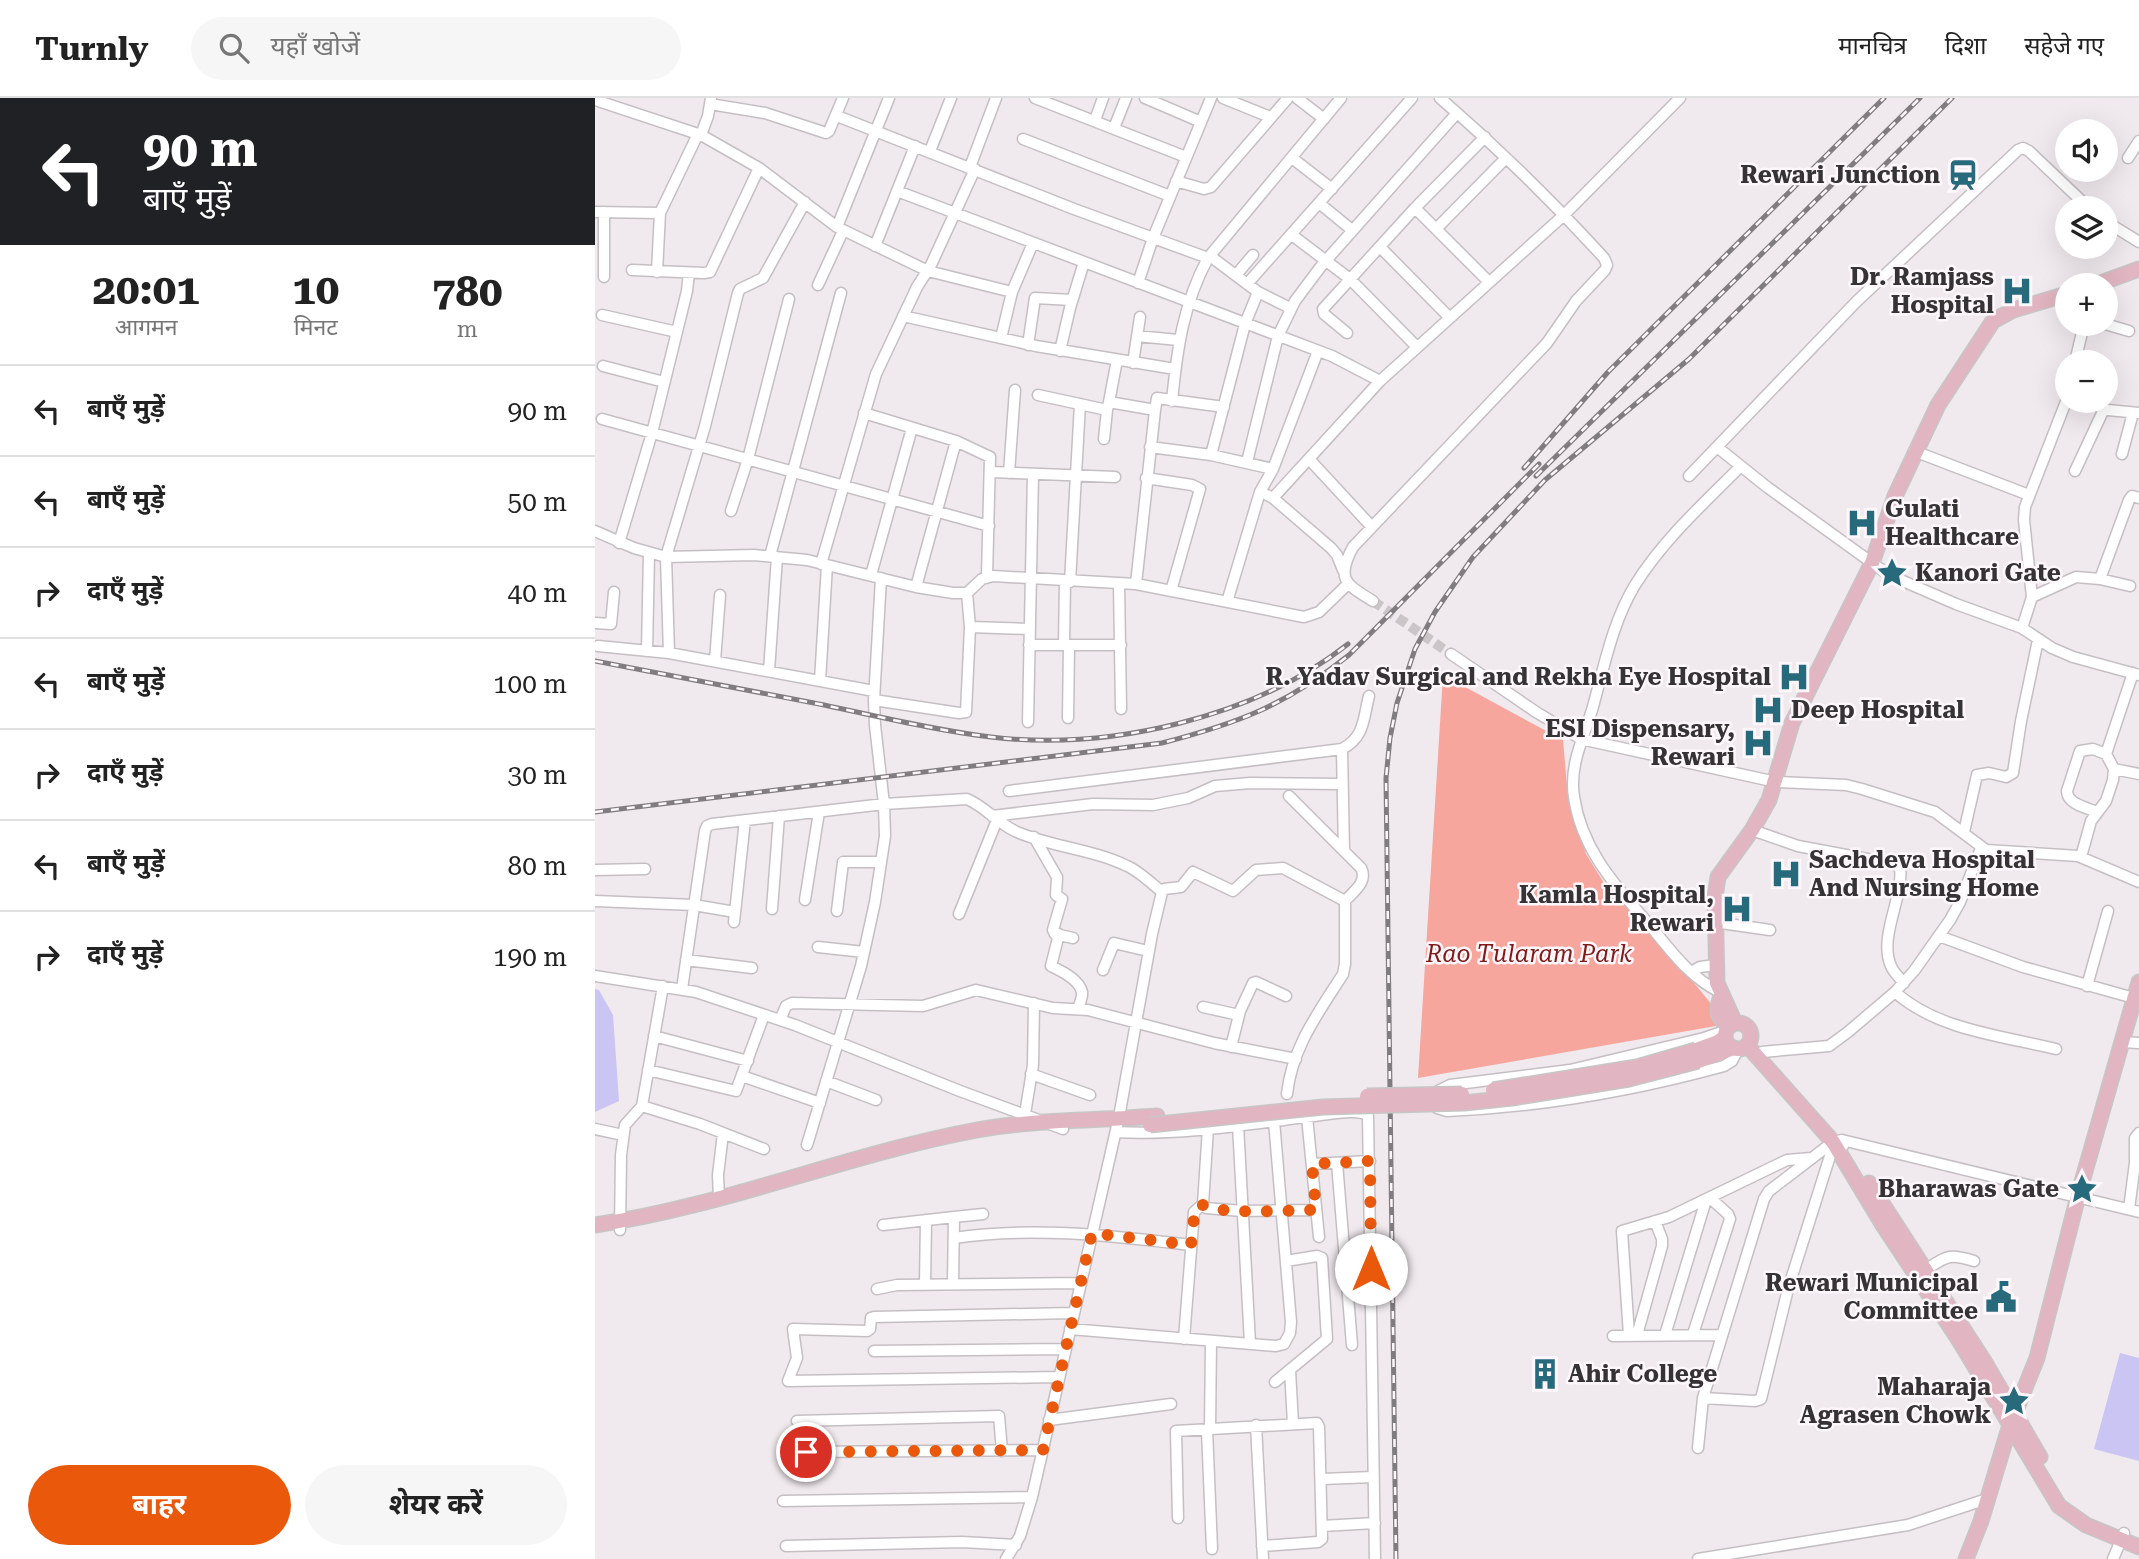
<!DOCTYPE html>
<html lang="hi">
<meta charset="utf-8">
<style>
body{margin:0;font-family:"Roboto Serif","Noto Sans Devanagari",serif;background:#f6f6f6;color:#222;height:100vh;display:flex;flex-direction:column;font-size:26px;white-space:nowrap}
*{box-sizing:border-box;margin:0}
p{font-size:23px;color:#767676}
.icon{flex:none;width:38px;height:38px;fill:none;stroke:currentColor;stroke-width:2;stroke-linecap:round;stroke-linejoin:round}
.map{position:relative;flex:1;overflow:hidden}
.details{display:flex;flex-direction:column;background:#fff;width:595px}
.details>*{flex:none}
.top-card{background:#202124;color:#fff;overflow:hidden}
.tools{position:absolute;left:1460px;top:21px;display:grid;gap:14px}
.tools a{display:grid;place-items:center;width:63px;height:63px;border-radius:50%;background:#fff;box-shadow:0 7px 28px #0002;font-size:35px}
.pin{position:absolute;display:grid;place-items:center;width:60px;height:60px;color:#fff;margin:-30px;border:4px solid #fff;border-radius:50%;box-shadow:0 2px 7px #0007}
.me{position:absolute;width:77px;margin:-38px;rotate:0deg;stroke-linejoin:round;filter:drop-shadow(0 0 5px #0008)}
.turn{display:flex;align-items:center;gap:24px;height:147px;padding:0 28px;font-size:32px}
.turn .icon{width:91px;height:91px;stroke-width:2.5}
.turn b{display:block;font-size:49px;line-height:60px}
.eta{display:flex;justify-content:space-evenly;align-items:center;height:119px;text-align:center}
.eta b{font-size:42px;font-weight:700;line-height:49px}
.cta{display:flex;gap:14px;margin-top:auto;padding:14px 28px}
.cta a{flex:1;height:80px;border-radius:42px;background:#ea580c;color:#fff;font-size:28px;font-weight:700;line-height:80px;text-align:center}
.cta a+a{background:#f6f6f6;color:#222}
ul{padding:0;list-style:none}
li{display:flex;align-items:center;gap:21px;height:91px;padding:0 28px;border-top:2px solid #e0e0e0}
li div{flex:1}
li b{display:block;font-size:26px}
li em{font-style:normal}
header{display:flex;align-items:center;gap:42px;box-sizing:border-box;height:98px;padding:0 35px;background:#fff;border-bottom:2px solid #e0e0e0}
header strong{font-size:33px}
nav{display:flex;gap:38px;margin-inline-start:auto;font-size:24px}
.search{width:490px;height:63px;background:#f6f6f6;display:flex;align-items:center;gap:18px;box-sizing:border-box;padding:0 24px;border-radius:38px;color:#767676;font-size:26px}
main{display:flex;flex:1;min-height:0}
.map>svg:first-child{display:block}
.green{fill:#f6a69d}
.water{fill:#cac5f3}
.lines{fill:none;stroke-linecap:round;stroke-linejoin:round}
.minor-tunnel{stroke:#cbc5c8;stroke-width:10;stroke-dasharray:10 5;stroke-linecap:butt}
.minor-casing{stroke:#c5bfc3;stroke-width:13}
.major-casing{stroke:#c7c6c6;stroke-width:17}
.minor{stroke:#fff;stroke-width:10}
.major{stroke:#e1b5c1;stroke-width:14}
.rail-casing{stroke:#817c7f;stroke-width:5}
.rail{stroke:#fdf7fb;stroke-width:2.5;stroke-dasharray:8;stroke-linecap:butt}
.major-bridge-casing{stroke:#c7c6c6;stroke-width:17;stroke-linecap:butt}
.major-bridge{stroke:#e1b5c1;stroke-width:14}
.route{stroke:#ea580c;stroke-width:12;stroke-dasharray:0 21.6}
.labels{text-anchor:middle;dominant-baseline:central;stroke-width:5;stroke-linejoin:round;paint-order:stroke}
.poi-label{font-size:24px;font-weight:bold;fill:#363335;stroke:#fdf7fb;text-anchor:end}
.park-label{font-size:24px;font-style:italic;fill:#801b1a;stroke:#fdf7fb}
</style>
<header>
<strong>Turnly</strong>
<div class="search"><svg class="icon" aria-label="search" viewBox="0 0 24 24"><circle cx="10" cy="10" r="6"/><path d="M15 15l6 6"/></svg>यहाँ खोजें</div>
<nav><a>मानचित्र</a><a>दिशा</a><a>सहेजे गए</a></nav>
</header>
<main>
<section class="details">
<div class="top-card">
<div class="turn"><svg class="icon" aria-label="left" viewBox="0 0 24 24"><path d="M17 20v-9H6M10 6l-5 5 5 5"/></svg><div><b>90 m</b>बाएँ मुड़ें</div></div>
</div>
<div class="eta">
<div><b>20:01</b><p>आगमन</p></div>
<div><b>10</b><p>मिनट</p></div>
<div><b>780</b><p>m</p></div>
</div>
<ul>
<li><svg class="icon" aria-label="left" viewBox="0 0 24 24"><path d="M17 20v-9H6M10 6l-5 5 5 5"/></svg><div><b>बाएँ मुड़ें</b></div><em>90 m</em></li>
<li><svg class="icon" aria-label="left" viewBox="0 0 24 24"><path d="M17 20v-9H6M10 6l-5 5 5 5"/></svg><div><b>बाएँ मुड़ें</b></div><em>50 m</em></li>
<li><svg class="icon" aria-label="right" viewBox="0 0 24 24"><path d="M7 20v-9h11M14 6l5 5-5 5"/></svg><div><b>दाएँ मुड़ें</b></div><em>40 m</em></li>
<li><svg class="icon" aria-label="left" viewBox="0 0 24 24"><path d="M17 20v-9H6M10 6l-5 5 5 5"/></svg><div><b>बाएँ मुड़ें</b></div><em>100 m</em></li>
<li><svg class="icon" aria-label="right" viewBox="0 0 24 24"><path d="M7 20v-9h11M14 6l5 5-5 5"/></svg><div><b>दाएँ मुड़ें</b></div><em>30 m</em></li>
<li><svg class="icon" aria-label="left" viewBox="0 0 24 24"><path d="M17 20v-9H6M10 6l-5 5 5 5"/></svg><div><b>बाएँ मुड़ें</b></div><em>80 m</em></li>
<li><svg class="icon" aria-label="right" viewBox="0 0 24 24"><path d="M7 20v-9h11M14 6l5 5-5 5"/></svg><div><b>दाएँ मुड़ें</b></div><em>190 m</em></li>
</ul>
<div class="cta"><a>बाहर</a><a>शेयर करें</a></div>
</section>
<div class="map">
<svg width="1544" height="1461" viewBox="0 0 1544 1461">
<rect width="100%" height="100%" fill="#f0e9ed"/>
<path class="green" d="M848 577 968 642 973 699 991 756 1009 785 1072 852 1131 924 1121 928 823 980Z"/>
<path class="water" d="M0 891 4 892 18 917 24 1003 0 1014Z
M1525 1255 1544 1260V1363L1499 1351Z"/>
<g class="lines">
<path class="minor-tunnel" d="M778 503 856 556"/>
<defs>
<path id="minor" d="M440 0 591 59
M550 0 606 24
M628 0 675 19
M702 0 729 21
M0 2 106 37 164 70 242 129 333 173 417 194
M115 6 170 15 231 35 234 33 248 0
M242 18 479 111 613 160
M500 22 508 0
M519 30 531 0
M106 37 113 18 116 0
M428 41 575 98
M335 53 356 0
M697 60 737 91
M1533 60 1544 43
M375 69 401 0
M581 83 609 91 616 89 693 0
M302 93 737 258 785 283 969 117 1085 0
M724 105 757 132
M820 110 894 184
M0 114 65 115
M1510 123 1544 144
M242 129 294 0
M841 131 910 61
M697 137 755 181 822 249
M280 148 320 48
M785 149 854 219
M615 158 663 194 695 210
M37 172 109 175 115 174 164 70
M62 174 65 115 103 36
M641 177 658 157
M9 179V114
M543 185 558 140 616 0
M652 186 817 0
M223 187 248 133
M7 217 82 234
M308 218 441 248 580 271
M1510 226 1534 233
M752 235 729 216 728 211 820 110 890 39
M542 238 583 242
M406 240 417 194 438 145
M433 247 440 200 477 202
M465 253 475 210 489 164
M1480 264 1489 226
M538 265 545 219
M8 268 69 284
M443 297 512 312 514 304 560 312 562 300 629 309
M577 303C582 252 588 206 613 160L746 0
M1492 303 1513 312 1544 315
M514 304 522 262
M269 315 361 343 395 359 392 479
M7 321 394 428
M509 341 512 312
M555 349 616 357 678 371
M1122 349 1172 389 1294 477 1361 506 1427 530 1457 550 1478 559 1544 577
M1319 353 1434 397
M1527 356 1538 315
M616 357 650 226 663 194
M714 361 776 428
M652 364 683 238 700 203 727 167 862 15
M1480 373 1509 311
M396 374 520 379
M414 375 420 292
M1094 378 1261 204 1423 52 1428 50 1434 53 1494 110
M551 380 597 387 605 391 576 493
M672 397 678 400 736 450 742 457 748 472
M678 400 785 283
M136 413 153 361 194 201
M0 433 39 450 71 459 159 457 212 462 321 489 358 495H372L387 481 398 478 541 486 709 519 724 514 752 487
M24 445 57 335 92 193 94 175
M175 458 246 195
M226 466 281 276 322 189 336 167 380 71
M276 477 317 330
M1505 481 1534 402 1537 398 1544 400
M475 484 485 306
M524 486 526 611
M541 486 560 312
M321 489 361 343
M1437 499 1481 479 1505 481 1535 488
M778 503C750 486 741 481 758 449L952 245 981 203 1010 172 1012 167 1009 160C958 104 903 50 845 0
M632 504 665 394 678 371 723 253
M0 525 16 526 19 494
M375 529 434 531
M1427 530 1437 499 1429 422 1430 409 1472 301
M434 547H526
M469 547 470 483
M3 548 74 555 279 593
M52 553 54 455
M74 555 71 459 110 328 143 195 145 191 168 180 210 104
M856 556 941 614 986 641 1181 684 1251 687 1267 691 1340 714 1391 752 1483 758 1544 784
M120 563 125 497
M174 573 182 459
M225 583 232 467
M279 602 364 615 371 614 375 529 372 495
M473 620 474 547
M433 624 438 376
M747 651 749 753
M1519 671 1544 676
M414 693 747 651C770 639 768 621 774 598
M1502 714C1492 710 1472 706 1472 693L1485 653 1498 651 1511 656
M397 718 498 706 558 707 593 700 620 688 655 685 747 686
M1157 732 1203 748 1299 766 1305 770C1309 799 1283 839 1296 868 1298 874 1305 880 1309 885
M1369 734 1382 677 1394 675 1411 679 1418 675 1426 623 1443 542
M439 739 462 779 461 797 467 801 458 832 460 836 478 840
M1486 759 1496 723 1511 703 1518 682 1519 671 1511 656 1538 575
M0 772 50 771
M567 794 569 791 586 789 598 774 638 793 661 772 688 770 750 803
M210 802 224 714
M0 803 99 807 140 814
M177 811 184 718
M242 813 248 764H286
M364 816 402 722
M139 824 150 722
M1119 824 1175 832
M464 836 456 868C466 873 484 881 487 894 488 899 484 907 483 911
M1344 838 1428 869 1539 900
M223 849 269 854
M91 862 157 870
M508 872 519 845 553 853
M1096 874 1105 869 1120 867
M0 878 101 894 200 927 365 993 468 1031
M1492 888 1513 813
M87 891 110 733 112 728 117 726 289 706 372 701C391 709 403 726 422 734 457 749 497 751 532 768 544 773 556 785 567 794
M1125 894C1091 878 1070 844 1046 817 1015 782 986 747 979 699 974 668 988 641 997 612 1009 570 1017 525 1040 487 1068 442 1109 405 1146 368
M1300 894C1342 932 1408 938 1461 951
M608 909 644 917
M185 922 191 908 197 905 328 908 381 892 458 910 493 912 619 945 701 961
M1130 933 1109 940 975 972 855 987 843 993 839 1002 842 1010 852 1013C947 1009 1038 993 1129 968L1137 963 1143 951
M59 938 153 963
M1527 944 1544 945
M636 949 645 913 658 885 661 884 691 898
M1167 954 1234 948 1253 934 1300 894 1319 873 1355 822 1365 804 1386 750
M53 972 141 993 169 917
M436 976 495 997
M147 978 225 1005
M231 983 281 1002
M692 996C697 949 724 914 748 876L750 866V803C759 793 773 784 766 770L694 698
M47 1008 105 1026 169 1051
M430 1016 438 967 439 905
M712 1019 724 1139
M643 1027 655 1245
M0 1031 28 1037
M521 1034C586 1038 661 1025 726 1017 738 1016 764 1010 773 1018L780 1461
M212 1047 266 868 280 804 290 738 289 706 280 627 279 602 286 480
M742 1065 757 1247
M717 1066 775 1063
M124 1101 123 1077 128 1035
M608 1107 611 1110 647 1113 721 1112
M1534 1111 1540 1065V1040L1544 1035
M359 1119 388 1116
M288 1127 359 1119 358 1186
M25 1132 26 1057 30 1027 47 1008 68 888
M359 1140C438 1128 517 1138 596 1147
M1330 1172C1352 1158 1354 1155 1379 1163
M330 1186 331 1122
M282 1191 302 1187 485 1185
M475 1231 681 1248 689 1246 695 1235 696 1224 679 1023
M1098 1236 1135 1121 1133 1116 1115 1100
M1034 1237 1027 1133 1074 1119 1192 1062 1216 1060
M1042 1237 1067 1148V1141L1060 1123
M1070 1237 1111 1102
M1018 1238 1127 1237
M589 1241 599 1114 608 1106 613 1030
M279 1253 470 1251
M695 1272 698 1326
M464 1279 193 1283 202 1260 198 1231 272 1233 275 1231 276 1220 279 1219 478 1215
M680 1284 732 1241 727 1160 722 1158 691 1163
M1108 1300 1160 1303 1166 1301 1193 1191 1235 1058 1238 1053 1248 1048
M454 1322 576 1306
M202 1323 404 1318 407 1353
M661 1327 668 1461
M615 1331 616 1243
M612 1332 617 1451
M1103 1350 1108 1300 1169 1101 1174 1093 1238 1044 1247 1042 1544 1114
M201 1358 211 1354 448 1352
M727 1381 778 1379
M188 1403 437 1399
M583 1420 581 1333 722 1325 724 1329 727 1441 723 1444 667 1448
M727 1428 780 1425
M191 1448 367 1444 421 1447
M411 1461 425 1438 437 1399 524 1019 557 836 567 794
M1103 1461 1313 1427 1392 1401
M1518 1461 1529 1435"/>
<path id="major" d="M1500 187 1544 171
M1126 898C1121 912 1122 919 1133 929
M1130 938a13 13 0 1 1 26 0a13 13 0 1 1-26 0Z
M1140 925 1122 885 1120 799 1123 779 1157 732 1174 702 1197 625 1277 465 1300 398 1343 307 1398 223 1418 212 1472 196
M1152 947 1238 1044 1288 1127 1364 1242 1464 1408 1491 1427 1544 1449
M1101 952 1123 944 1130 939
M1103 963 1139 950
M1274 1085 1389 1263 1445 1359
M0 1127C130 1108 253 1056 382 1032 441 1021 502 1023 562 1018
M1371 1461 1386 1423 1415 1327 1442 1260 1483 1098 1544 884"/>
</defs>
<use href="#minor" class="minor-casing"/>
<use href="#major" class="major-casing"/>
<use href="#minor" class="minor"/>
<use href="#major" class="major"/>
<defs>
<path id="rail" d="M929 370 1013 274 1289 0
M941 378 1325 0
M0 563C73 577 146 591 219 605 278 617 337 632 396 639 514 653 659 620 753 546
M0 714 567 645C644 625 691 607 754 557L944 366
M801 1461 791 680 795 640 802 605 820 551 840 514 878 459 950 382 1094 261 1357 0"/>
</defs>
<use href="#rail" class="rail-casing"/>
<use href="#rail" class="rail"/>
<defs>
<path id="major-bridge" d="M898 992 1042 969 1101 952
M772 998 867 996
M555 1027 728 1009 869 1005 917 1000 1034 981 1103 963"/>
</defs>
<use href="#major-bridge" class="major-bridge-casing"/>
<use href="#major-bridge" class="major-bridge"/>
</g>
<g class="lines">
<path class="route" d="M211 1354 448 1352 497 1135 596 1147 600 1110 608 1107C620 1117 701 1112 721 1112L717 1066 775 1063 776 1171"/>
</g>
<defs>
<symbol id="station-bare" viewBox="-9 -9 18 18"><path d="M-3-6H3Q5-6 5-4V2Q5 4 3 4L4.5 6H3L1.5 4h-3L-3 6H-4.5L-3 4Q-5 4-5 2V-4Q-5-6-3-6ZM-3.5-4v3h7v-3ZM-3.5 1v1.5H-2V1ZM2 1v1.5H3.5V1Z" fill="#276a7c" stroke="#fdf7fb" stroke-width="2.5" paint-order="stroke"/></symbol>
<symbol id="hospital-bare" viewBox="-9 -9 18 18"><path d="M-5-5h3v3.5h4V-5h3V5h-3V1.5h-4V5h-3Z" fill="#276a7c" stroke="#fdf7fb" stroke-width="2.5" paint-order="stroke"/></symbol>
<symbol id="sight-bare" viewBox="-9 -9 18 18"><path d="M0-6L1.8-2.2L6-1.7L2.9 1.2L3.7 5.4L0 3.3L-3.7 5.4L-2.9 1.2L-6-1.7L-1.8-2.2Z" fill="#276a7c" stroke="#fdf7fb" stroke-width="2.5" paint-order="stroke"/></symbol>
<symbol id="civic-bare" viewBox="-9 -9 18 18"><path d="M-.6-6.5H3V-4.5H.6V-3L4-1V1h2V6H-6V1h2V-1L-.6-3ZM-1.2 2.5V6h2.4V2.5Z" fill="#276a7c" stroke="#fdf7fb" stroke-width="2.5" paint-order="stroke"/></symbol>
<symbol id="building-bare" viewBox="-9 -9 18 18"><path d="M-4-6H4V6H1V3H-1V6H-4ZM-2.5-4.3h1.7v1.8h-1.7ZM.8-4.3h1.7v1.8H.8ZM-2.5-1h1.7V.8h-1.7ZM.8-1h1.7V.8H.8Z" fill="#276a7c" stroke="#fdf7fb" stroke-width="2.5" paint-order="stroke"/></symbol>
</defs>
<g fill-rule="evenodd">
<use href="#station-bare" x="1346" y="55" width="44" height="44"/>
<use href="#hospital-bare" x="1400" y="171" width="44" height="44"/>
<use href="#hospital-bare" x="1245" y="403" width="44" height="44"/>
<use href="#sight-bare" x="1275" y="453" width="44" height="44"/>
<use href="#hospital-bare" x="1177" y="557" width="44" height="44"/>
<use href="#hospital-bare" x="1151" y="590" width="44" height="44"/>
<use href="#hospital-bare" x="1141" y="623" width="44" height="44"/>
<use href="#hospital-bare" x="1169" y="754" width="44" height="44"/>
<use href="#hospital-bare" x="1120" y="789" width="44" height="44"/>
<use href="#sight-bare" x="1465" y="1069" width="44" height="44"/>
<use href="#civic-bare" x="1384" y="1177" width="44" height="44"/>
<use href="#building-bare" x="928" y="1254" width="44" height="44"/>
<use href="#sight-bare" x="1397" y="1281" width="44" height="44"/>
</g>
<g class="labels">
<g class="poi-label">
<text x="1345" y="77">Rewari Junction</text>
<text x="1399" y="179">Dr. Ramjass<tspan x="1399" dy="28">Hospital</tspan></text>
<text x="1290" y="411" text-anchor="start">Gulati<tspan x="1290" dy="28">Healthcare</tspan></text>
<text x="1320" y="475" text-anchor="start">Kanori Gate</text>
<text x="1176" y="579">R. Yadav Surgical and Rekha Eye Hospital</text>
<text x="1196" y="612" text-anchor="start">Deep Hospital</text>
<text x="1140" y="631">ESI Dispensary,<tspan x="1140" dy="28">Rewari</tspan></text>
<text x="1214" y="762" text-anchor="start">Sachdeva Hospital<tspan x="1214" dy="28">And Nursing Home</tspan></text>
<text x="1119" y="797">Kamla Hospital,<tspan x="1119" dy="28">Rewari</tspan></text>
<text x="1464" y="1091">Bharawas Gate</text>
<text x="1383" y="1185">Rewari Municipal<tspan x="1383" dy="28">Committee</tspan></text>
<text x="973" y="1276" text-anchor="start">Ahir College</text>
<text x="1396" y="1289">Maharaja<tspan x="1396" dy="28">Agrasen Chowk</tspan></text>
</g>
<g class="park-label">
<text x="934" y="856">Rao Tularam Park</text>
</g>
</g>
</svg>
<div class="tools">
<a><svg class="icon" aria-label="sound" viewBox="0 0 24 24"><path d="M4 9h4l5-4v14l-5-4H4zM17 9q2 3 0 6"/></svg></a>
<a><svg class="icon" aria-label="layers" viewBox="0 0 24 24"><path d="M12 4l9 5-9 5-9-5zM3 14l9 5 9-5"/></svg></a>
<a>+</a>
<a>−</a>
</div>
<div class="pin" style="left:211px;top:1354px;background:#d93025"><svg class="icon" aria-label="arrive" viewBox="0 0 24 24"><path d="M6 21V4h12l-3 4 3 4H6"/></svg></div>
<svg class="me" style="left:776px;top:1171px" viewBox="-20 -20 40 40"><circle r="19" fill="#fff"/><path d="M0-13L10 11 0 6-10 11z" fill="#ea580c"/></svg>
</div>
</main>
